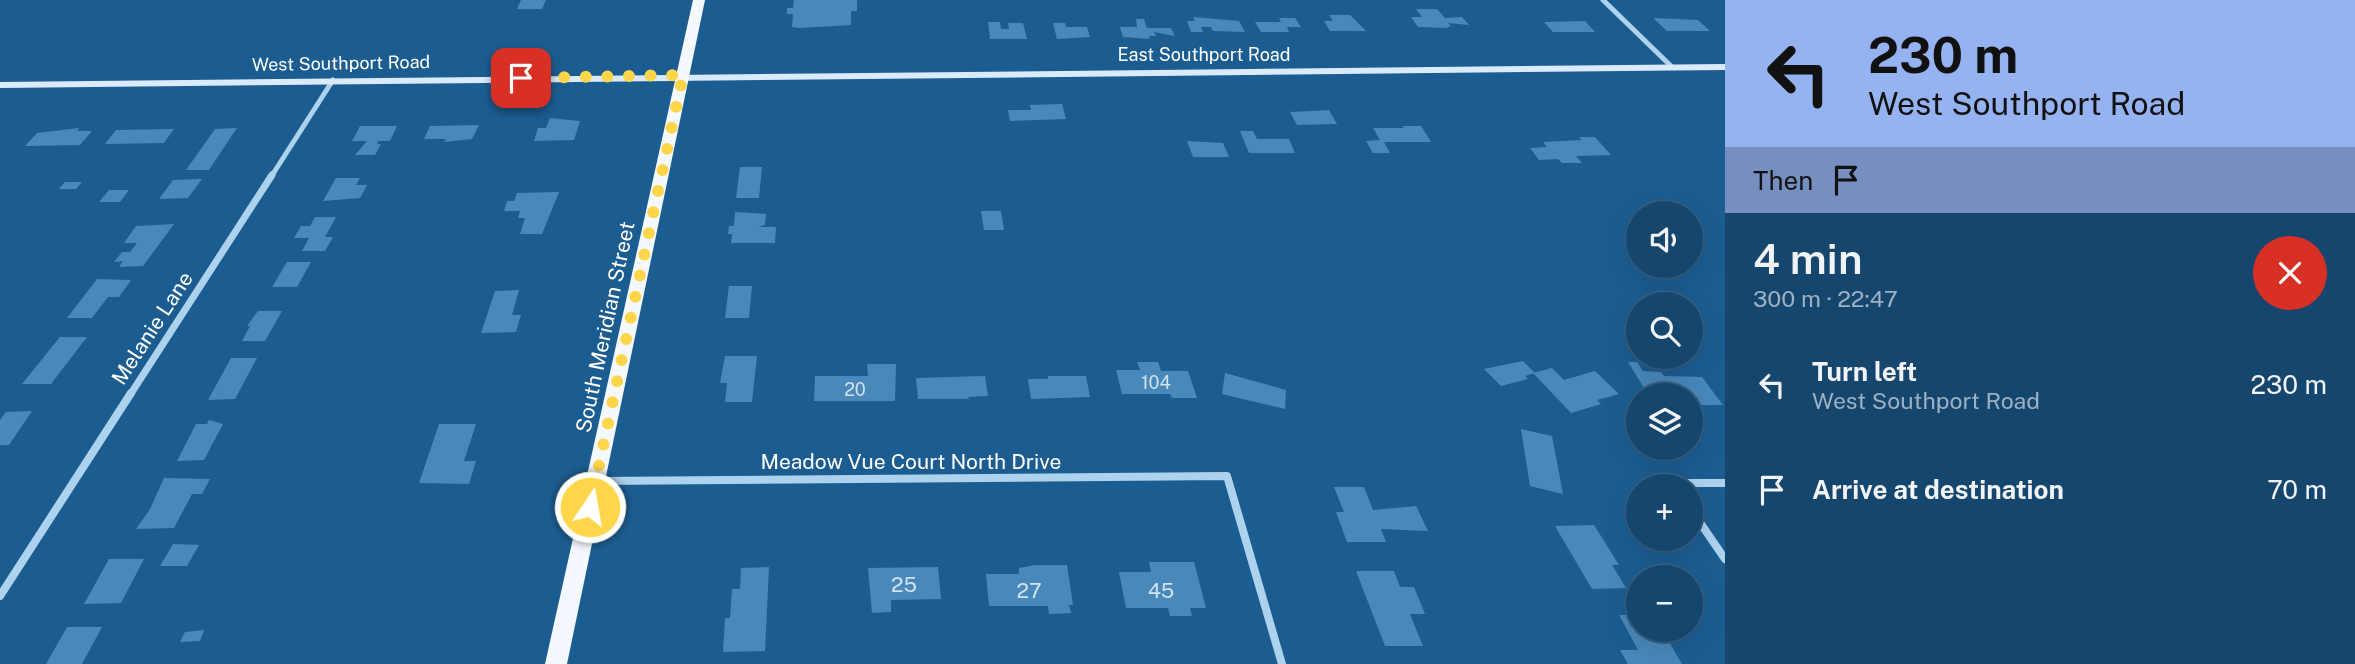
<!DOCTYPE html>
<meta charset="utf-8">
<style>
body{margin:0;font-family:"Public Sans",sans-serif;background:#225075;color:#f1f3f6;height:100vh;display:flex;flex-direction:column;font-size:26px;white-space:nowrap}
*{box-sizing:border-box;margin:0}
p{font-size:23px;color:#9db1c2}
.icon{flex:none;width:38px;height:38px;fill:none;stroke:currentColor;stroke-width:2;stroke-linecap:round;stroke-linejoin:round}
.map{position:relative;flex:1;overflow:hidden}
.panel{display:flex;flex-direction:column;background:#15466d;width:630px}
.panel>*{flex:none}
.guide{background:#95b2f1;color:#111;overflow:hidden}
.controls{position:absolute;left:1626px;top:201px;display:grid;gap:14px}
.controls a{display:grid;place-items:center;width:77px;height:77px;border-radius:50%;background:#15466d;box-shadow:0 7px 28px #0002,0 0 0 2px #345e80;font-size:35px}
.pin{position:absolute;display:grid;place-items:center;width:60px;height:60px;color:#fff;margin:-30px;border-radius:14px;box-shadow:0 4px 10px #0006}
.me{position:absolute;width:77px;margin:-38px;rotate:12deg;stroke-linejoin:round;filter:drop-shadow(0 0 5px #0008)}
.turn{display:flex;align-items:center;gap:24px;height:147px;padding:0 28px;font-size:32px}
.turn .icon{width:91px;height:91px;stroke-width:2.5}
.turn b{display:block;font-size:49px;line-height:60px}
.then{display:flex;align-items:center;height:66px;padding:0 28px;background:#0003;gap:14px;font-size:26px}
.round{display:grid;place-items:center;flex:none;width:74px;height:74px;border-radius:37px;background:#225075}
.summary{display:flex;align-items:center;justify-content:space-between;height:119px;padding:0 28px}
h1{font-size:42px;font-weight:600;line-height:52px}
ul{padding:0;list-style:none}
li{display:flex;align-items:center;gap:21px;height:105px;padding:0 28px}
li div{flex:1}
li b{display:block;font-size:26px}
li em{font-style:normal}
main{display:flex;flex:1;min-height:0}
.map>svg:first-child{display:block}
.building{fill:#4988ba}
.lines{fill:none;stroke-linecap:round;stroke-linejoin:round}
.street-far2{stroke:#acd2ee;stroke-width:5}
.street-far1{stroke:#acd2ee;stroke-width:7}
.street{stroke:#acd2ee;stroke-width:8}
.secondary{fill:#d9ebfa;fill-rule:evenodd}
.primary{fill:#f4f9ff;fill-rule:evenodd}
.route{stroke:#ffd54a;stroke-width:12;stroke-dasharray:0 21.6}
.labels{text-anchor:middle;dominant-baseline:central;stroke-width:7;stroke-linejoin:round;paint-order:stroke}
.far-street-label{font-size:18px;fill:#fff;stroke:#1c5d91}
.number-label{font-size:18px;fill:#d2e1ee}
.street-label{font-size:21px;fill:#fff;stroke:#1c5d91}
.near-number-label{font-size:21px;fill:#d2e1ee}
</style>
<main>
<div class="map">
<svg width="1725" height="664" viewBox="0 0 1725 664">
<rect width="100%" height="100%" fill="#1c5d91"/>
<path class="building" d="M521 0H546L542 9H517Z
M794 0H857V11H851V25L799 28 792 27 793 14H787V8H793Z
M1416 9H1437L1445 18 1462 17 1469 25 1448 23 1451 26 1446 28 1418 27 1411 17H1422Z
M1329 15H1350L1366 31H1330L1324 21H1333Z
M1193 17 1239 21 1245 32 1213 31 1211 27H1201L1203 32H1191L1187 21H1195Z
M1279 18H1295L1301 27H1287L1289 32H1261L1255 22H1281Z
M1653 18 1698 20 1710 31H1667Z
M1136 19H1144L1147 28H1171L1175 36 1154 32 1156 36H1149L1150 39 1123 37 1120 27H1137Z
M1585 21 1595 32H1553L1544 22Z
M988 22H1000L1001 29H1009L1008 23H1023L1027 39H990Z
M1053 23H1065L1066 27H1087L1090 37 1057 39Z
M1062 104 1066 119 1010 121 1008 110H1031L1030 105Z
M1329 110 1337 124 1297 125 1290 112Z
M550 118 580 121 574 140 534 141 538 128H546Z
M479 125 472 139 444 142 446 139H424L430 126Z
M360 126H397L390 141H378L377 144H381L375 155H355L367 141H352Z
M1402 126H1421L1431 142H1384L1390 153H1373L1366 141 1380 140 1373 128H1404Z
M79 128 77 131H92L80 145 25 146 37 133Z
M237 128 209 170H186L215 129Z
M174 129 164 143 105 144 116 130Z
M1240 131H1253L1257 139H1289L1295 153H1249Z
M1579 137H1595L1611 155 1576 156 1582 163H1562L1558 159 1539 160 1530 148 1547 147 1543 142 1582 140Z
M1187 141 1223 143 1229 157H1193Z
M740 167H762L759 198H736Z
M336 178H360L356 185H367L360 198 323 201Z
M202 179 188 198 159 199 173 180Z
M65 182H82L76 189H59Z
M109 190H129L120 202H99Z
M559 192 542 234H520L525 218H518L520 211H504L507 201H514L517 193Z
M981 211H1001L1004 230H984Z
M735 212 766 214 765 225 758 227H776L775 243H731L732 234H728L729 226H734Z
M315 217H336L325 237H333L325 251H302L309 238H294L301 226H310Z
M174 224 143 266 119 267 123 261 114 262 122 252H130L137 243H124L136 226Z
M287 262H311L297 287H272Z
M97 279 131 280 119 297H108L92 318H67Z
M729 286H752L749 318H725Z
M519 290 512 315H521L516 332 481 333 495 291Z
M258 311H282L265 341H242L250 326H247Z
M60 337H87L51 384H22Z
M725 356H757L752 402H725L727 383H720Z
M231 358H257L235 399 208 400Z
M1523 361 1535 373 1525 376 1528 379 1501 386 1484 369Z
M1137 362H1158L1161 371H1188L1197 398H1172L1170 394H1122L1116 370H1140Z
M1628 362H1637L1643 371 1661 372 1664 376 1702 377 1723 405H1690V396H1649Z
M867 364H896L895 401H814L815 376H868Z
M1552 368 1564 380 1595 371 1619 394 1597 400 1601 404 1571 413 1533 373Z
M1225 373 1286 390 1285 409 1222 394Z
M985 376 988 396 968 397 969 399H918L916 378Z
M1048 376H1086L1090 397 1031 399 1028 379H1048Z
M32 411 9 445H0V420L6 412Z
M209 420 223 424 204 460 177 461 196 424H207Z
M439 424H476L464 461H476L469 484 419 483Z
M1521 429 1552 436 1563 494 1530 486Z
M164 478 210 479 202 494H192L174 528 136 529 150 509Z
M1334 487H1364L1373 510 1416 506 1428 531 1381 529 1386 542H1347L1336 512H1344Z
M1594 525 1619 565H1612L1626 588 1592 589 1555 526Z
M173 544 199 545 187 566H160Z
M109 559H144L121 603 84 604Z
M1149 562H1194L1206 608H1190L1192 616H1170L1168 608H1126L1119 572H1151Z
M1035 565H1067L1073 605H1069L1071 613 1049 614 1048 606H989L986 574H1019V568Z
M769 567 765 651 723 652 725 618H730L732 589H740L741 568Z
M938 567 941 599 891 600V612L872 613 868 568Z
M1356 571H1394L1400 587H1414L1425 614H1410L1423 646H1385Z
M1619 615H1638V630H1662L1682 664H1628L1620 650H1638Z
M67 627H102L82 664H46Z
M204 630 200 641 180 642 185 632Z"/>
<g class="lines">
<path class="street-far2" d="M1603 0 1672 67
M271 177 333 80"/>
<path class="street-far1" d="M130 395 272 175"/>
<path class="street" d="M596 481 1227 476 1282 664
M1674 483H1725
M1690 508 1725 559
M0 596 131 393"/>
<path class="secondary" d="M1725 64V70L0 88V82Z"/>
<path class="primary" d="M693 0H705L567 664H545Z"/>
</g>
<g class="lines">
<path class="route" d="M521 78 683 75 590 507"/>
</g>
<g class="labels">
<g class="far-street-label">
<text x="1204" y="54">East Southport Road</text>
<text transform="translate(341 63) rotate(-1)">West Southport Road</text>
</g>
<g class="number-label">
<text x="1156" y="382">104</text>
<text x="855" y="389">20</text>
</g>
<g class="street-label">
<text transform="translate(605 327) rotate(-78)">South Meridian Street</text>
<text transform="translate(152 328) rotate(-57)">Melanie Lane</text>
<text x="911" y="461">Meadow Vue Court North Drive</text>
</g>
<g class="near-number-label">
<text x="904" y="584">25</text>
<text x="1029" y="590">27</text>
<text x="1161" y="590">45</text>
</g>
</g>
</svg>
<div class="controls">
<a><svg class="icon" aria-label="sound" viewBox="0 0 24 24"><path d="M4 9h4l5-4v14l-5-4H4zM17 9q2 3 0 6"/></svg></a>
<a><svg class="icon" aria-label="search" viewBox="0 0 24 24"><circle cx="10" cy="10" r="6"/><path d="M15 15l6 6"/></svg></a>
<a><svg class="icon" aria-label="layers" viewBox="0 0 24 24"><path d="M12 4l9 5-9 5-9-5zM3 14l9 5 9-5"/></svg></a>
<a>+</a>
<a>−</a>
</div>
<div class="pin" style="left:521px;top:78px;background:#d93025"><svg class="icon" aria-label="arrive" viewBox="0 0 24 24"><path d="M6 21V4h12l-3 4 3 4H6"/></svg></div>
<svg class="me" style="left:590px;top:507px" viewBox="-20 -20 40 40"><circle r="17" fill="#ffd54a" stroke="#fff" stroke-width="3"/><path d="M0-11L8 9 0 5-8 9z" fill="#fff"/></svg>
</div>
<section class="panel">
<div class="guide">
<div class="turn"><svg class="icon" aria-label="left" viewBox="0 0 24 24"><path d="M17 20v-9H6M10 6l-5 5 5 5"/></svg><div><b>230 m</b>West Southport Road</div></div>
<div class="then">Then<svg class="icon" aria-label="arrive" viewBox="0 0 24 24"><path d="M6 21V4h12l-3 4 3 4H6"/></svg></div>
</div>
<div class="summary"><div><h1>4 min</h1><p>300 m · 22:47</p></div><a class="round" style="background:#d93025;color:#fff"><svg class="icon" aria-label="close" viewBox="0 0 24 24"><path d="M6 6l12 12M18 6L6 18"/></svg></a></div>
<ul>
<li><svg class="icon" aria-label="left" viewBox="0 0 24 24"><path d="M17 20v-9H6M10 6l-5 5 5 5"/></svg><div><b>Turn left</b><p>West Southport Road</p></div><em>230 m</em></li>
<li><svg class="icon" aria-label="arrive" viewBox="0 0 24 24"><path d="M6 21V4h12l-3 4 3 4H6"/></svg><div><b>Arrive at destination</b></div><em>70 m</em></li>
</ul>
</section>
</main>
